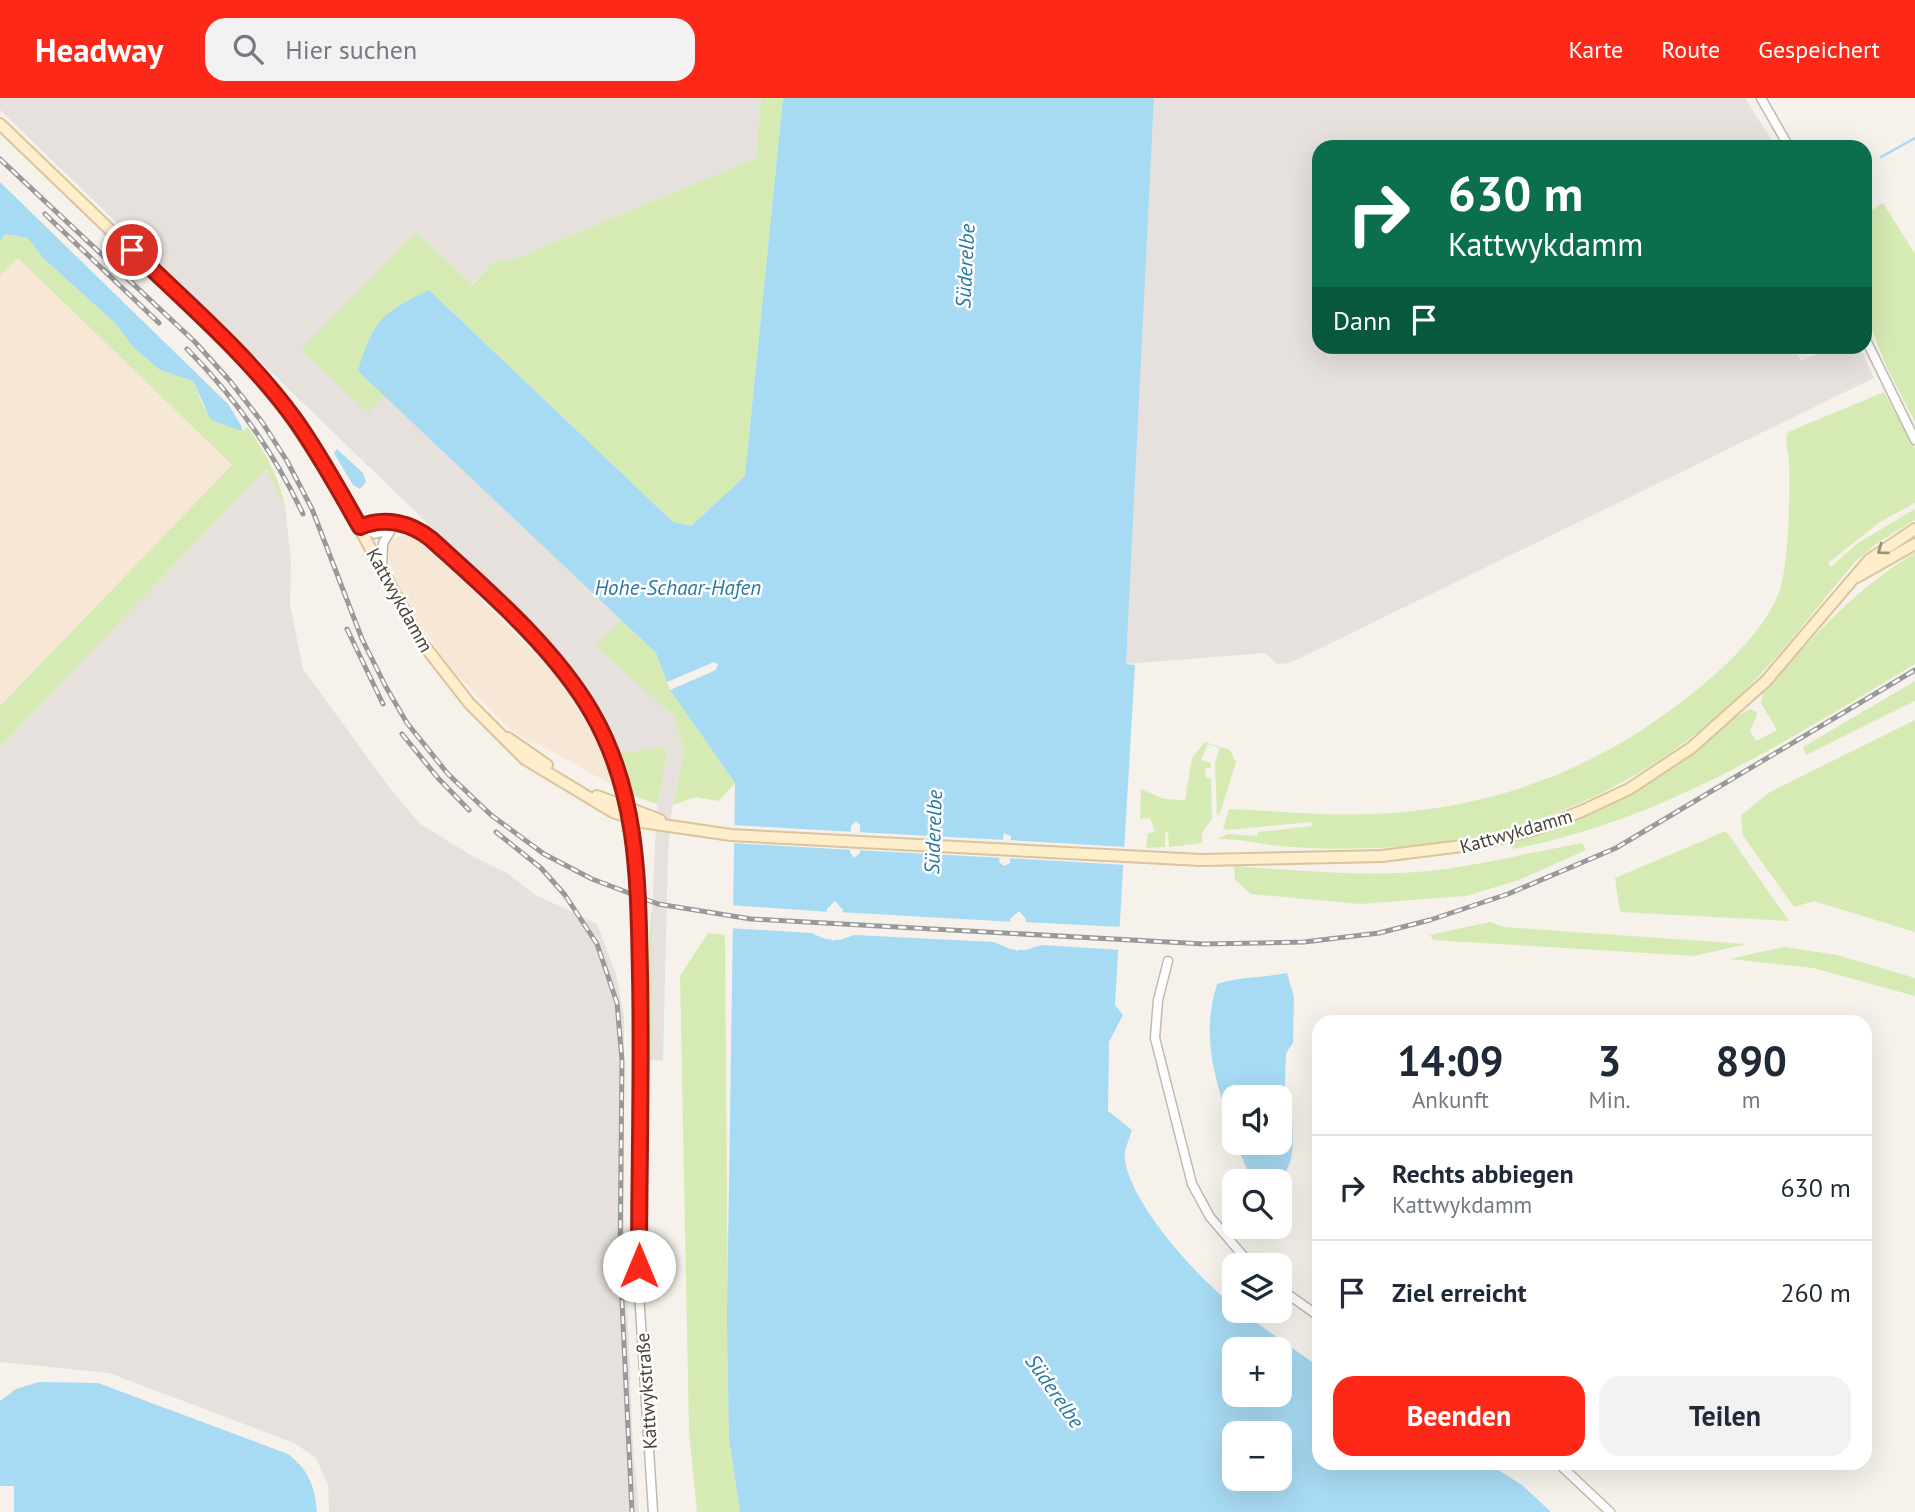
<!DOCTYPE html>
<html lang="de">
<meta charset="utf-8">
<style>
body{margin:0;font-family:"PT Sans",sans-serif;background:#f2f2f3;color:#1f2937;height:100vh;display:flex;flex-direction:column;font-size:26px;white-space:nowrap}
*{box-sizing:border-box;margin:0}
p{font-size:23px;color:#747a83}
.icon{flex:none;width:38px;height:38px;fill:none;stroke:currentColor;stroke-width:2;stroke-linecap:round;stroke-linejoin:round}
.map{position:relative;flex:1;overflow:hidden}
.side{position:absolute;left:1312px;top:917px;width:560px;height:455px;display:flex;flex-direction:column;background:#fff;border-radius:21px;box-shadow:0 7px 28px #0002}
.side>*{flex:none}
.top-card{position:absolute;left:1312px;top:42px;width:560px;height:214px;border-radius:21px;box-shadow:0 7px 28px #0002;background:#0b6e4f;color:#fff;overflow:hidden}
.tools{position:absolute;left:1222px;top:987px;display:grid;gap:14px}
.tools a{display:grid;place-items:center;width:70px;height:70px;border-radius:14px;background:#fff;box-shadow:0 7px 28px #0002;font-size:35px}
.pin{position:absolute;display:grid;place-items:center;width:60px;height:60px;color:#fff;margin:-30px;border:4px solid #fff;border-radius:50%;box-shadow:0 2px 7px #0007}
.me{position:absolute;width:77px;margin:-38px;rotate:0deg;stroke-linejoin:round;filter:drop-shadow(0 0 5px #0008)}
.turn{display:flex;align-items:center;gap:24px;height:147px;padding:0 21px;font-size:32px}
.turn .icon{width:91px;height:91px;stroke-width:2.5}
.turn b{display:block;font-size:49px;line-height:60px}
.then{display:flex;align-items:center;height:66px;padding:0 21px;background:#0003;gap:14px;font-size:26px}
.eta{display:flex;justify-content:space-evenly;align-items:center;height:119px;text-align:center}
.eta b{font-size:42px;font-weight:700;line-height:49px}
.button{display:flex;gap:14px;margin-top:auto;padding:14px 21px}
.button a{flex:1;height:80px;border-radius:21px;background:#fe2819;color:#fff;font-size:28px;font-weight:700;line-height:80px;text-align:center}
.button a+a{background:#f2f2f3;color:#1f2937}
ul{padding:0;list-style:none}
li{display:flex;align-items:center;gap:21px;height:105px;padding:0 21px;border-top:2px solid #e0e1e3}
li div{flex:1}
li b{display:block;font-size:26px}
li em{font-style:normal}
header{display:flex;align-items:center;gap:42px;box-sizing:border-box;height:98px;padding:0 35px;background:#fe2819;color:#fff}
header strong{font-size:33px}
nav{display:flex;gap:38px;margin-inline-start:auto;font-size:24px}
.search{width:490px;height:63px;background:#f2f2f3;display:flex;align-items:center;gap:18px;box-sizing:border-box;padding:0 24px;border-radius:21px;color:#747a83;font-size:26px}
.map>svg:first-child{display:block}
.commercial{fill:#f7e7d7}
.industrial{fill:#e6e1dc}
.green{fill:#d6eab4}
.water{fill:#a7daf3;fill-rule:evenodd}
.pier{fill:#f6f2eb}
.lines{fill:none;stroke-linecap:round;stroke-linejoin:round}
.stream{stroke:#a7daf3;stroke-width:2.5}
.street-casing{stroke:#c2b9ad;stroke-width:11}
.secondary-casing{stroke:#d9c49c;stroke-width:14}
.street{stroke:#fff;stroke-width:8}
.secondary{stroke:#fec;stroke-width:10}
.rail-casing{stroke:#999;stroke-width:5}
.rail{stroke:#fff;stroke-width:2.5;stroke-dasharray:8;stroke-linecap:butt}
.street-bridge-casing{stroke:#c2b9ad;stroke-width:11;stroke-linecap:butt}
.street-bridge{stroke:#fff;stroke-width:8}
.oneway{stroke:#9c8f7b}
.route-casing{stroke:#a51a10;stroke-width:18}
.route{stroke:#fe2819;stroke-width:12}
.labels{text-anchor:middle;dominant-baseline:central;stroke-width:5;stroke-linejoin:round;paint-order:stroke}
.street-label{font-size:19px;fill:#4b4238;stroke:#fff}
.water-label{font-size:21px;font-style:italic;fill:#2979a2;stroke:#fff}
</style>
<header>
<strong>Headway</strong>
<div class="search"><svg class="icon" aria-label="search" viewBox="0 0 24 24"><circle cx="10" cy="10" r="6"/><path d="M15 15l6 6"/></svg>Hier suchen</div>
<nav><a>Karte</a><a>Route</a><a>Gespeichert</a></nav>
</header>
<div class="map">
<svg width="1915" height="1414" viewBox="0 0 1915 1414">
<rect width="100%" height="100%" fill="#f6f2eb"/>
<path class="commercial" d="M18 159 232 367 0 608V178Z
M401 437 417 442 444 464 557 578 597 642 614 688 537 645 534 647 509 630 446 566 398 490 386 451 389 443Z"/>
<path class="industrial" d="M0 0H761L756 60 519 159 492 165 471 187 301 252 367 314 384 297 621 522 597 548 675 618 684 655 672 711 668 755 663 963 652 962V814L657 706 667 657 666 649 620 655 587 592 543 537 0 12Z
M1154 0H1745L1776 49H1320V248H1793L1801 263 1831 249H1860L1874 280 1290 565 1277 566 1265 555 1126 566Z
M266 371 285 409 291 463 290 507 303 571 389 689 419 725 472 758 507 775 534 796 597 826 616 876 624 919V1134L633 1348 639 1414H329L328 1387 316 1360 294 1345 109 1275 0 1264V649Z"/>
<path class="green" d="M761 0H783L745 378 691 428 673 424 429 192 358 273 384 297 368 315 301 252 416 134 472 187 492 165 519 159 756 60Z
M1883 105 1915 156V324L1887 270 1866 216V116Z
M4 136 28 140 43 160 115 225 134 250 160 272 193 283 204 310 242 333 248 329C264 354 280 379 285 409L266 371 0 649V608L232 367 18 160 0 178V143Z
M1884 294 1915 350V405L1880 424 1828 465 1831 469 1858 445 1915 411V422L1877 445 1855 464C1816 510 1780 559 1737 600 1647 687 1523 743 1398 749 1356 751 1312 752 1270 747 1252 744 1237 741 1218 741L1228 736 1257 738 1258 734 1312 728 1311 724 1227 732 1223 730 1229 711C1277 713 1325 718 1372 716 1488 712 1593 673 1684 602 1718 576 1762 536 1778 497 1789 471 1790 395 1789 366 1789 355 1784 345 1788 334Z
M1915 455V566C1787 643 1662 723 1513 751L1511 744C1572 727 1630 701 1682 664 1704 648 1725 624 1750 611L1758 615 1750 633 1756 643 1777 632 1761 605 1763 594C1811 542 1854 491 1915 455Z
M621 522 656 555 670 592 735 685 719 703 696 699 673 707 684 655 675 619 596 548Z
M1915 583V603L1806 657 1803 649Z
M1915 622V834L1814 803 1794 809 1743 738 1741 717 1770 694Z
M1205 644 1230 652 1236 664 1220 715 1217 718 1215 665 1220 650 1208 646 1201 662 1211 665V670H1205L1206 680H1211L1212 721 1202 735V745L1169 749 1168 734 1165 735V749L1146 750 1148 735 1155 734 1150 720 1140 721 1141 691 1164 701 1185 702 1192 660Z
M665 649 667 657 657 706 634 698 620 655Z
M1726 733 1789 823 1620 814 1615 780Z
M1582 745 1586 752 1519 782 1466 798 1360 806 1251 796 1235 782 1234 768C1290 772 1345 777 1401 775 1462 772 1522 756 1582 745Z
M651 814H652V962H649L648 859Z
M1490 824 1504 829 1746 846 1694 858 1433 842 1430 837Z
M708 835 725 837 729 1341 740 1414H697L689 1334 680 878Z
M1784 849 1837 857 1915 880V898L1813 870 1729 861Z"/>
<path class="water" d="M783 0H1154L1126 566 1135 567 1115 907 1123 917 1109 944 1108 1013 1132 1032C1129 1041 1123 1055 1125 1063 1133 1109 1198 1180 1234 1208V1213H1240L1319 1269 1320 1365H1487L1522 1387 1551 1414H740L729 1341 727 1219 735 685 670 592 716 572 718 566 714 564 667 584 656 555 358 273C373 223 381 215 429 192L673 424 691 428 745 378ZM856 723 860 727V755L854 760 850 754 851 728ZM1004 735 1011 738 1010 765 1004 768 999 764ZM835 803 843 812 838 840 833 843 826 834 827 811ZM1019 813 1026 821 1025 846 1017 853 1012 850 1010 821ZM1234 1251H1279V1297H1234ZM1234 1335H1279V1381H1234Z
M0 84 228 306 242 329V333L211 322 193 283 160 272 134 250 115 225 43 160 28 140 5 136 0 143Z
M337 351 363 375 366 384 360 391 353 387 334 355Z
M1287 875 1294 899 1293 945 1286 955 1284 1015 1292 1017C1292 1042 1297 1064 1279 1083H1252L1236 1045H1279V999H1234V1037C1216 985 1200 940 1217 886 1240 878 1263 880 1287 875Z
M39 1284 98 1285 288 1356C309 1372 315 1389 317 1414H0V1303L16 1291Z"/>
<path class="pier" d="M732 727 854 734 853 752 731 745Z
M857 734 1005 742 1003 760 856 752Z
M1008 742 1126 749 1125 767 1006 760Z
M729 807 830 814 829 834 833 839 838 834V814L1015 824 1013 843 1017 849 1021 845 1023 824 1122 829 1121 852 1041 847 1026 852 1010 851 994 844 854 837 840 842 825 841 811 835 729 830Z
M0 1388H14V1414H0Z"/>
<g class="lines">
<path class="stream" d="M1881 59 1915 40"/>
<defs>
<path id="street" d="M1761 0 1789 49
M1866 242 1915 342
M360 429C410 406 450 459 482 490
M360 429 375 436 390 432
M382 470 383 445 391 432
M1168 863 1158 902 1155 940 1192 1086 1210 1119 1251 1167
M1279 1190 1320 1219
M639 1194 653 1414
M1558 1365 1610 1414"/>
<path id="secondary" d="M0 26 239 256 280 303 341 396 420 542 469 605 525 661 613 714 642 724 731 737 1201 762 1382 758 1478 746 1537 731 1582 713 1629 691 1691 650 1766 583 1869 462 1915 431
M1857 479 1915 446
M508 640 547 667
M597 698 660 722"/>
</defs>
<use href="#street" class="street-casing"/>
<use href="#secondary" class="secondary-casing"/>
<use href="#street" class="street"/>
<use href="#secondary" class="secondary"/>
<defs>
<path id="rail" d="M0 61 195 244 230 283 262 324 287 363 312 411 362 541 386 589 407 625 448 676 491 717 544 756 592 781 658 806 751 821 1204 846 1304 844 1379 835 1430 822 1508 796 1616 750 1915 572
M45 116 159 225
M187 251C235 299 274 355 303 416
M347 531 383 606
M402 636 438 680 469 712
M496 734 541 770 565 797 597 846 617 905 622 962 620 1162 632 1414"/>
</defs>
<use href="#rail" class="rail-casing"/>
<use href="#rail" class="rail"/>
<defs>
<path id="street-bridge" d="M482 490C506 513 531 536 553 562 616 634 636 721 639 814V1194"/>
</defs>
<use href="#street-bridge" class="street-bridge-casing"/>
<use href="#street-bridge" class="street-bridge"/>
</g>
<defs><path id="oneway-chevron" d="M-2-3.5L2.5 0L-2 3.5" fill="none" stroke-width="1.6" stroke-linecap="round" stroke-linejoin="round" transform="scale(1.75)"/></defs>
<use class="oneway" href="#oneway-chevron" transform="translate(1882 452) rotate(144)"/>
<g class="lines">
<defs>
<path id="route" d="M132 152C189 207 250 259 296 323 320 357 340 394 360 429 384 418 411 425 431 441 486 491 555 550 592 615 639 696 638 785 640 877 642 974 639 1071 639 1168"/>
</defs>
<use href="#route" class="route-casing"/>
<use href="#route" class="route"/>
</g>
<g class="labels">
<g class="street-label">
<text transform="translate(400 502) rotate(61)">Kattwykdamm</text>
<text transform="translate(1516 733) rotate(-16)">Kattwykdamm</text>
<text transform="translate(646 1293) rotate(-94)">Kattwykstraße</text>
</g>
<g class="water-label">
<text transform="translate(965 168) rotate(-87)">Süderelbe</text>
<text x="678" y="489">Hohe-Schaar-Hafen</text>
<text transform="translate(933 734) rotate(-88)">Süderelbe</text>
<text transform="translate(1055 1293) rotate(55)">Süderelbe</text>
</g>
</g>
</svg>
<div class="tools">
<a><svg class="icon" aria-label="sound" viewBox="0 0 24 24"><path d="M4 9h4l5-4v14l-5-4H4zM17 9q2 3 0 6"/></svg></a>
<a><svg class="icon" aria-label="search" viewBox="0 0 24 24"><circle cx="10" cy="10" r="6"/><path d="M15 15l6 6"/></svg></a>
<a><svg class="icon" aria-label="layers" viewBox="0 0 24 24"><path d="M12 4l9 5-9 5-9-5zM3 14l9 5 9-5"/></svg></a>
<a>+</a>
<a>−</a>
</div>
<div class="pin" style="left:132px;top:152px;background:#d93025"><svg class="icon" aria-label="arrive" viewBox="0 0 24 24"><path d="M6 21V4h12l-3 4 3 4H6"/></svg></div>
<svg class="me" style="left:639px;top:1168px" viewBox="-20 -20 40 40"><circle r="19" fill="#fff"/><path d="M0-13L10 11 0 6-10 11z" fill="#fe2819"/></svg>
<div class="top-card">
<div class="turn"><svg class="icon" aria-label="right" viewBox="0 0 24 24"><path d="M7 20v-9h11M14 6l5 5-5 5"/></svg><div><b>630 m</b>Kattwykdamm</div></div>
<div class="then">Dann<svg class="icon" aria-label="arrive" viewBox="0 0 24 24"><path d="M6 21V4h12l-3 4 3 4H6"/></svg></div>
</div>
<section class="side">
<div class="eta">
<div><b>14:09</b><p>Ankunft</p></div>
<div><b>3</b><p>Min.</p></div>
<div><b>890</b><p>m</p></div>
</div>
<ul>
<li><svg class="icon" aria-label="right" viewBox="0 0 24 24"><path d="M7 20v-9h11M14 6l5 5-5 5"/></svg><div><b>Rechts abbiegen</b><p>Kattwykdamm</p></div><em>630 m</em></li>
<li><svg class="icon" aria-label="arrive" viewBox="0 0 24 24"><path d="M6 21V4h12l-3 4 3 4H6"/></svg><div><b>Ziel erreicht</b></div><em>260 m</em></li>
</ul>
<div class="button"><a>Beenden</a><a>Teilen</a></div>
</section>
</div>
